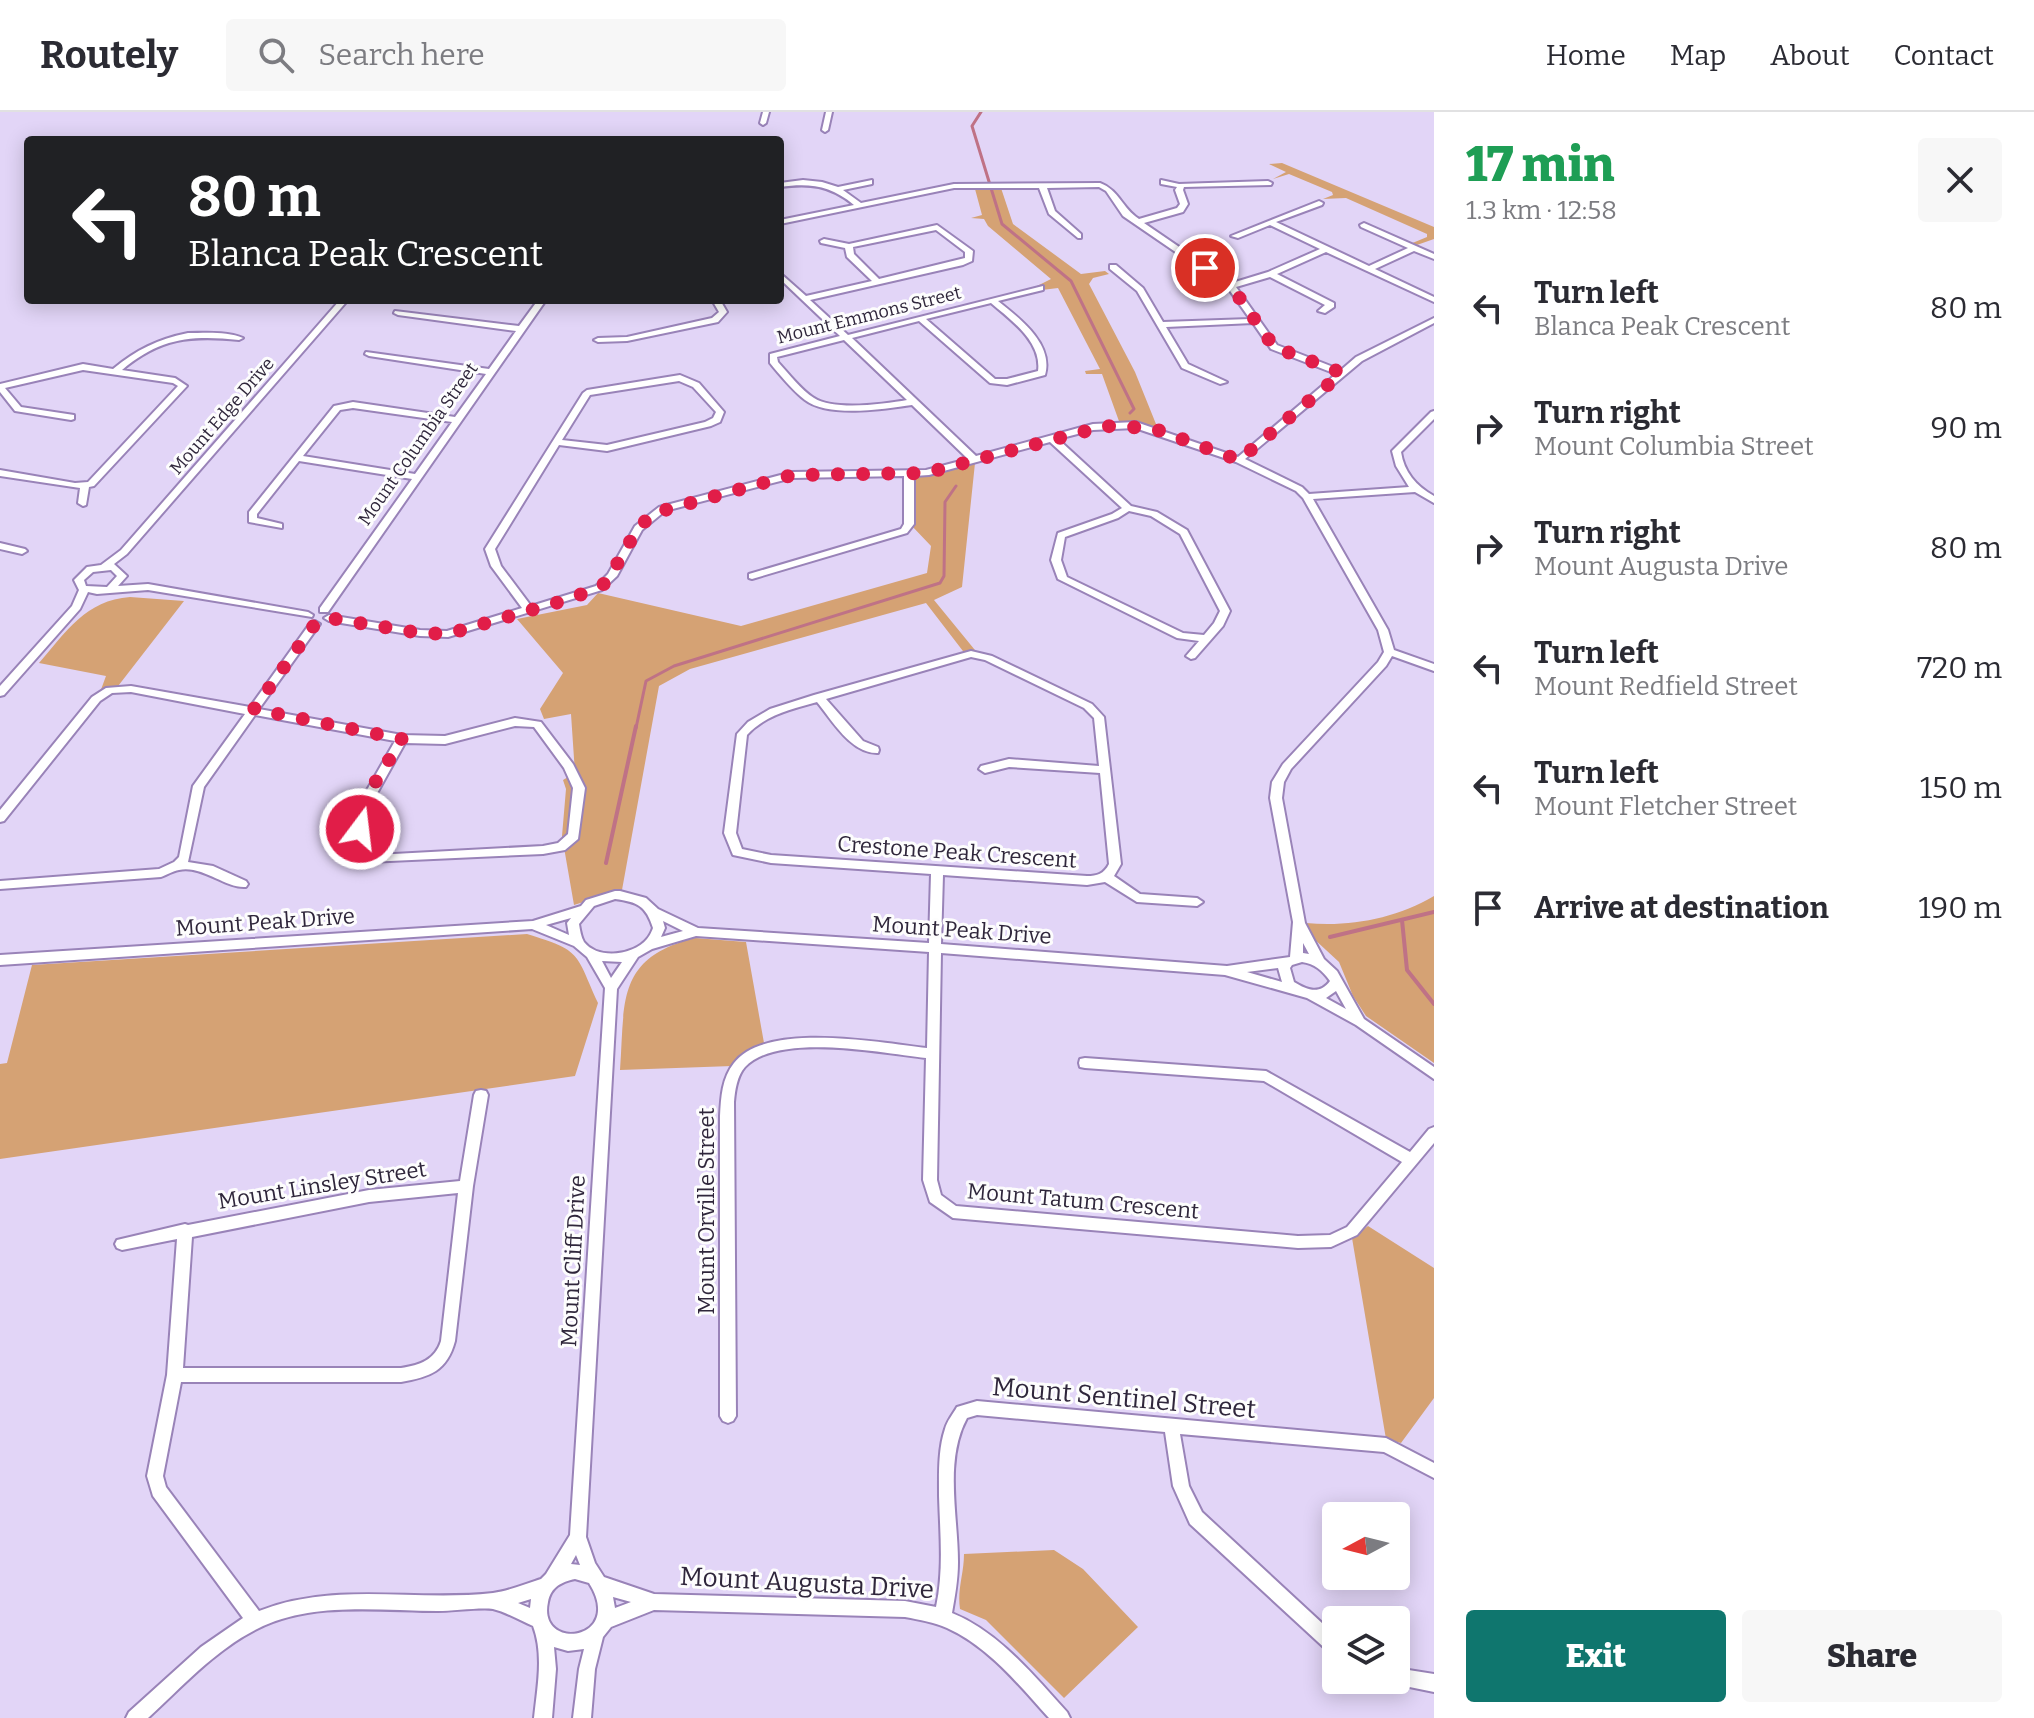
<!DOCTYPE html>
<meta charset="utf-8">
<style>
body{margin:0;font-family:Bitter,serif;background:#f7f7f7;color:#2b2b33;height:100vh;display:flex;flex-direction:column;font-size:30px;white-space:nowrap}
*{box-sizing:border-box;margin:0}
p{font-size:26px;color:#7c7c81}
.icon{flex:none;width:44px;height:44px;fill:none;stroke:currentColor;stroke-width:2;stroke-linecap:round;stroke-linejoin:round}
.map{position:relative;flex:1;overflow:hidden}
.drawer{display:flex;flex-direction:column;background:#fff;width:600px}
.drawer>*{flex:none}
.banner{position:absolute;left:24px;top:24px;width:760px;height:168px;border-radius:8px;box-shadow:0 4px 20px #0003;background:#202124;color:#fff;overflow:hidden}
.needle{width:52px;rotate:263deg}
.tools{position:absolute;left:1322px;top:1390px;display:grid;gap:16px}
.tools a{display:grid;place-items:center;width:88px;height:88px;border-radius:8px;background:#fff;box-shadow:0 4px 20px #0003;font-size:40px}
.pin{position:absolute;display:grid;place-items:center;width:68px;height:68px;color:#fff;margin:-34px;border:4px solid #fff;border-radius:50%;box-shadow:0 2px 8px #0007}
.me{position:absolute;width:88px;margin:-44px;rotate:15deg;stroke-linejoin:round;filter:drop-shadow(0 0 6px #0008)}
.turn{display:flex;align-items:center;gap:28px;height:168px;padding:0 32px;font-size:36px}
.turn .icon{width:104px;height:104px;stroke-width:2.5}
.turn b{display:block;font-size:56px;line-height:68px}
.round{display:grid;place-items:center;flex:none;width:84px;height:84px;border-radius:8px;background:#f7f7f7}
.headline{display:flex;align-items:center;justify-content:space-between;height:136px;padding:0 32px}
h1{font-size:48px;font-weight:800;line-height:60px;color:#1e9e55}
.button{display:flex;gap:16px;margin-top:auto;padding:16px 32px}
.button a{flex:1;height:92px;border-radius:8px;background:#0f766e;color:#fff;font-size:32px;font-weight:800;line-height:92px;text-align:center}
.button a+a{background:#f7f7f7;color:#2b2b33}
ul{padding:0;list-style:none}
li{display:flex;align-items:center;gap:24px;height:120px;padding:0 32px}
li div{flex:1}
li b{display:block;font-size:30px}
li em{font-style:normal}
header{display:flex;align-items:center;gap:48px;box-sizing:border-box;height:112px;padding:0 40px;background:#fff;border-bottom:2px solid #e1e1e2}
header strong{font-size:38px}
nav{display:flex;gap:44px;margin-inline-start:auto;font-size:28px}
.search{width:560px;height:72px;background:#f7f7f7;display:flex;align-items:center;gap:20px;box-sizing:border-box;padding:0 28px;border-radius:8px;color:#7c7c81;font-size:30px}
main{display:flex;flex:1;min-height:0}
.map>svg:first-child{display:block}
.green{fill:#d5a274}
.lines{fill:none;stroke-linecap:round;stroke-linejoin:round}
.stream-far1{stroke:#bf7286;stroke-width:3}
.stream{stroke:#bf7286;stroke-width:4}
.minor-casing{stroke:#9983b8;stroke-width:4}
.minor{fill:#fff;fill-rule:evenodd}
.route{stroke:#e11d48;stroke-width:14;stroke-dasharray:0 25.2}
.labels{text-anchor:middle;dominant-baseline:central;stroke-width:6;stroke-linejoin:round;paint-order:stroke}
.far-street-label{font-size:18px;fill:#2f263b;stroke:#fdfdfd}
.street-label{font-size:22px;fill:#2f263b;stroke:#fdfdfd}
.near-street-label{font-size:26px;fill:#2f263b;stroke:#fdfdfd}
</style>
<header>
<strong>Routely</strong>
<div class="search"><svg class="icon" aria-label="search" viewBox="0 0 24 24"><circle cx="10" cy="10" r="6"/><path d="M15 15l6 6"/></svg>Search here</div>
<nav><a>Home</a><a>Map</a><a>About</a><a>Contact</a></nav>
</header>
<main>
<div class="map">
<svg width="1434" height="1606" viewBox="0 0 1434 1606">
<rect width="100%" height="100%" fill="#e2d5f7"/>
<path class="green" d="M1282 51 1434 115V127L1414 134 1410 132 1427 125V122L1346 86 1323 87 1333 83 1332 80 1289 62 1273 67 1286 60 1269 52Z
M1001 76 1013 112 1081 162 1105 159 1109 162 1093 166 1089 172 1135 260 1158 317 1120 312 1102 262H1086L1085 259 1100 257 1058 176 1042 178 1037 174 1051 167 988 114 984 107 971 106 982 103 975 77Z
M975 351 962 475 934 488 979 543H966L926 491 690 557 659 574 622 778 574 793 562 724 566 677 563 668 575 661 571 602 544 607 540 597 563 561 517 507 587 493 598 481 741 514 927 461 931 434 911 413V366Z
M130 485 184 489 115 578 99 583 106 564 39 551C66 520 86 488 130 485Z
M1434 784V951L1366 904 1353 884 1339 850 1313 826 1306 811C1350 815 1395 807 1434 784Z
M527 822C582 839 575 840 598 891L575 964 0 1047V952L7 951 32 853Z
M695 826 746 830 764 931 732 954 620 958C625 889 616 846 695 826Z
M1368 1114 1434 1156V1286L1401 1331 1386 1327 1352 1126Z
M1054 1438 1083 1457 1138 1515 1064 1586 986 1508 960 1497C957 1477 964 1462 964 1442Z"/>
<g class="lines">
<path class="stream-far1" d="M981 0 972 14 1002 112 1071 169 1134 297 1130 301
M636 616 646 569 674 554 940 471 944 464 945 390 956 374"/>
<path class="stream" d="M606 751 636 614
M1402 808 1407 858 1434 892
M1330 825 1434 800"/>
<defs>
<path id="minor" d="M763 0H769L766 11 763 13 760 11Z
M826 0H832L828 18 825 20 822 18Z
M803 68 822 70 838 75 872 68V72L843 78 861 91 954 72 1100 71C1119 78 1122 96 1139 107L1177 96 1180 92 1175 78 1177 75 1161 72V68L1179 72 1268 69 1272 71 1271 73 1184 75 1183 78 1188 92 1183 100 1144 111 1232 171 1268 160 1320 137 1270 113 1238 126 1231 124 1319 89 1323 91 1322 93 1276 110 1369 154 1408 136 1361 115 1360 113 1364 111 1434 142V147L1414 139 1375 157 1434 185V190L1326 140 1277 162 1334 191V195L1325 201 1318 199 1325 193 1270 165 1236 175 1277 233 1341 258 1356 245 1434 206V211L1362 249 1245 347 1302 375 1309 382 1409 375 1396 354 1392 339 1431 300 1434 299V307L1401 340C1404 360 1416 374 1434 384V391L1415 380 1313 387 1388 518 1394 538 1434 552V559L1392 544 1386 554 1291 657 1284 670 1282 686 1305 811 1324 847 1337 859 1364 907 1434 955V967L1356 913 1307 886 1225 863 941 841 937 1068 941 1083 956 1094 1298 1124 1330 1123 1347 1115 1402 1050 1264 969 1085 956 1080 955 1079 951 1080 947 1085 946 1266 959 1410 1040 1429 1017 1434 1015V1031L1357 1123 1331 1135 1298 1136 953 1106 930 1090 923 1068 926 946C882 941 778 920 745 955 737 964 735 978 734 990L736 1304 733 1309 728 1311 723 1309 720 1304V1004C721 985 722 966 734 951 766 909 881 931 927 936L929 840 696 824 652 837 638 845 617 877 586 1425 595 1451 604 1465 654 1482 905 1489 936 1495C944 1458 940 1421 939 1384 939 1362 938 1338 945 1317 947 1309 953 1302 957 1295L977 1289 1386 1326 1434 1351V1366L1384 1340 1180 1322 1189 1374 1202 1400 1336 1524V1543L1330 1541 1190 1412 1173 1374 1165 1320 977 1303 967 1306C944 1348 958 1404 958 1450 958 1468 955 1484 952 1501 999 1520 1033 1563 1067 1600L1070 1606H1049C1019 1573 989 1535 947 1516 934 1510 920 1508 905 1505L654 1498 611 1515 603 1525 595 1557 591 1606H573L579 1557 584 1537 568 1539 554 1535 556 1557 552 1606H534C537 1576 544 1543 533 1514 521 1509 506 1500 493 1497 482 1495 452 1499 438 1499 379 1499 312 1489 257 1517 215 1538 182 1575 148 1606H126L129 1600 201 1535 243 1506 153 1384 147 1364 167 1263 177 1127 122 1138 117 1136 115 1132 117 1128 185 1112 188 1113 369 1078 460 1069 474 983 476 979 481 978 486 979 488 983 473 1074 455 1229C447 1259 430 1265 401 1270H181L163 1364 166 1375 259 1499C336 1469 413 1490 493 1481 509 1479 525 1472 541 1467L546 1462 570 1423 605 876 587 845 574 834 532 817 0 853V843L533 809 581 794 586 788 615 779H620L646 786 658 797 698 816 929 831 931 762 771 751 733 743 724 721 737 622 748 610 770 597 814 583 971 539 992 544 1092 592 1104 605 1121 752 1114 764 1140 782 1197 786 1203 790 1197 794 1137 790 1105 770 1087 773 943 763 941 832 1227 854 1290 845 1293 810 1270 686 1272 670 1283 652 1378 550 1384 540 1378 518 1303 386 1296 379 1236 350 1135 316 1093 318 1058 327 1131 394 1157 400 1187 418 1230 499 1223 514 1195 546 1191 547 1186 544 1199 529 1177 526 1058 467 1051 448 1058 421 1112 402 1122 396 1050 330 929 363 914 364V412L907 421 752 467 749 466V462L901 417 904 412V364L792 366 665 399 642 418 617 464 602 478 448 525 420 524 329 509 324 506 329 503 420 518 447 519 522 496 491 454 485 437 583 281 587 278 680 263 699 271 724 300 720 310 711 314 607 339 559 333 495 437 501 454 531 494 596 474 608 462 635 414 659 395 792 360 926 358 968 347 912 293C885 297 828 306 805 288 792 278 780 263 770 251V242L840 224 780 167V161L806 184 872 169 847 145 845 136 821 131 820 129 824 127 849 132 937 113 973 139 972 149 963 153 810 188 848 223 1043 174V178L998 189C1019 206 1054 232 1045 263L1007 273 990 271 919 209 852 226 976 344 1093 312 1136 310 1238 345 1336 262 1271 237 1253 211 1166 215 1188 252 1227 270 1220 272 1182 256 1137 179 1110 157V153H1116L1143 176 1163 210 1250 207 1228 176 1123 104 1106 79 1099 75 1047 76 1055 99 1081 122V126H1078L1049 102 1039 76H954L780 112V108L854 93C830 73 809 71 780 75V71ZM936 118 965 140V146L879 167 854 142 853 135ZM991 191C1011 208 1042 230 1038 259L1007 267H995L926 207ZM844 228 907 288C884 292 834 299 814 286 801 278 789 262 778 250L777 245ZM679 269 693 275 716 300 713 306 705 310 607 333 562 328 590 283ZM1129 399 1151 404 1180 422 1220 499 1214 511 1204 523 1183 521 1067 465 1061 448 1065 425 1118 406ZM971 545 985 548 1084 596 1094 606 1099 654 1009 647 981 654 979 657 985 661 1009 655 1100 661 1109 752C1104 762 1097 764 1087 764L771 743 742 737 736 721 747 623C765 603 792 597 817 590 832 608 851 642 878 641L879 638 878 635 863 629 826 587ZM615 787C638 790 646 794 653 816 652 819 649 825 647 827 634 843 598 848 584 830 581 825 580 818 579 812L594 794ZM571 806 567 811 569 823 546 813ZM663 809 683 819 661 825 665 816ZM1303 831 1309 842 1303 841ZM602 849 622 850 611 866ZM1302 850C1315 852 1322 858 1330 869 1320 883 1307 878 1294 870L1290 856 1292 853ZM1278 856 1282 870 1247 860ZM1336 879 1346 897 1326 886ZM458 1081 441 1229C435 1248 420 1253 401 1256H183L192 1125 369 1090ZM576 1443 580 1453 571 1452ZM575 1467 589 1471C626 1529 537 1540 548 1490 551 1475 561 1470 575 1467ZM613 1485 631 1490 615 1496ZM531 1487 530 1496 518 1491Z
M340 188H348L127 442 114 452 127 464 118 474 148 472 308 500 313 503 312 505 148 478 97 482 88 480 80 497 4 583 0 584V574L72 494 79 478 74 468 87 455 101 453 121 438ZM111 458 117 464 107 475 86 474 84 468 93 460Z
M538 188H546L328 500H320V496L412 367 299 349 257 402V406L282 412V416L249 410V400L334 294 353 290 455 305 486 262 369 244 365 242 366 240 489 257 516 219 398 203 394 201 395 199 519 214ZM353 296 452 310 415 362 303 344 340 298Z
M712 188H720L727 200 718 210 627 229 598 230 594 228 598 226 627 225 712 206 719 200Z
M188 221C205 221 227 219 243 226L239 228C191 223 160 226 122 258L175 266 187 274 94 374 89 375 86 393 83 394 78 391 80 376 0 364V358L75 371 88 370 178 274 173 271 83 258 5 276 21 295 74 303V307L71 308 15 299 0 280V272L83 252 113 257C136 238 158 227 188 221Z
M0 431 25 437 27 439 22 442 0 437Z
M315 509 320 512 259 597 402 623 445 624 515 606 541 610 573 652 585 676 578 727 565 738 543 742 368 750 355 735 359 692 395 629 255 603 204 675 188 750 213 754 246 769 248 772 246 775C226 777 203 753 179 758 173 759 166 763 161 765L0 777V769L159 757 174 750 179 745 193 674 245 602 131 580 112 581 100 589 4 709 0 710V698L92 585 106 576 131 574 250 595 311 510ZM515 614 534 615 564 656 573 676 568 722 558 731 543 734 375 743 367 734 371 692 405 631 445 632Z
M1396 1556 1434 1562V1580L1390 1571 1389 1568H1396Z"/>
</defs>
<use href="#minor" class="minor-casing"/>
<use href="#minor" class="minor"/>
</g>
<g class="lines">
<path class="route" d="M360 717 370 679 402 627 254 597 315 512 329 506 420 521 448 522 573 486 606 471 638 416 654 401 792 363 926 361 1105 314 1152 316 1239 348 1342 261 1274 235 1231 174 1205 156"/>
</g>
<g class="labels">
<g class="far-street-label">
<text transform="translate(869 203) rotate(-14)">Mount Emmons Street</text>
<text transform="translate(222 304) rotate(-49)">Mount Edge Drive</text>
<text transform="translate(418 332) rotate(-55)">Mount Columbia Street</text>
</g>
<g class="street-label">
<text transform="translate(957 740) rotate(4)">Crestone Peak Crescent</text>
<text transform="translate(265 810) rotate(-4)">Mount Peak Drive</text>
<text transform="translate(962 818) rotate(4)">Mount Peak Drive</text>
<text transform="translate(322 1073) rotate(-9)">Mount Linsley Street</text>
<text transform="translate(1083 1089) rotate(5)">Mount Tatum Crescent</text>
<text transform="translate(706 1099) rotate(-90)">Mount Orville Street</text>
<text transform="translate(573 1149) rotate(-87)">Mount Cliff Drive</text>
</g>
<g class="near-street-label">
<text transform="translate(1124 1286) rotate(5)">Mount Sentinel Street</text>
<text transform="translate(807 1471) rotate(3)">Mount Augusta Drive</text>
</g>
</g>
</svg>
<div class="tools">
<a><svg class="needle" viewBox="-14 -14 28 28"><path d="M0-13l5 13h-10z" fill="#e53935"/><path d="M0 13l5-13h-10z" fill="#7c7c81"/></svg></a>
<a><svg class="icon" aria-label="layers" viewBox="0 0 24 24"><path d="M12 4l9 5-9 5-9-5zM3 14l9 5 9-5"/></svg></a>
</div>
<div class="pin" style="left:1205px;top:156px;background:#d93025"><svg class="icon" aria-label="arrive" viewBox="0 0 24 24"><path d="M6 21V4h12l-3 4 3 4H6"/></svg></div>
<svg class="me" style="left:360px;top:717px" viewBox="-20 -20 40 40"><circle r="17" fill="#e11d48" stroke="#fff" stroke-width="3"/><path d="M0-11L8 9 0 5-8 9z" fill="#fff"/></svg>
<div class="banner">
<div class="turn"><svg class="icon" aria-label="left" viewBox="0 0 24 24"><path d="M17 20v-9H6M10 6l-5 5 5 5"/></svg><div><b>80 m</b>Blanca Peak Crescent</div></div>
</div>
</div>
<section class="drawer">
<div class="headline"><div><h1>17 min</h1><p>1.3 km · 12:58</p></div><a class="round"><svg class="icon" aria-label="close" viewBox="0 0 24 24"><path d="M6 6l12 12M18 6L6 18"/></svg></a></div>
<ul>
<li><svg class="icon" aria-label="left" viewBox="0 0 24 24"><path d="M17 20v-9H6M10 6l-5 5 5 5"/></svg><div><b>Turn left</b><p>Blanca Peak Crescent</p></div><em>80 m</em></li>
<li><svg class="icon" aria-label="right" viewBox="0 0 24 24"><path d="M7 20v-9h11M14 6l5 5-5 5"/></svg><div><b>Turn right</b><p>Mount Columbia Street</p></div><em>90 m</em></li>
<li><svg class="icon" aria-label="right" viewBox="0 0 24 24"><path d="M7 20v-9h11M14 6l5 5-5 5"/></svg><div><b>Turn right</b><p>Mount Augusta Drive</p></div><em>80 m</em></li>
<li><svg class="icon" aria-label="left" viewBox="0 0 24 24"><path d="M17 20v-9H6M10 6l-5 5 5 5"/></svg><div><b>Turn left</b><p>Mount Redfield Street</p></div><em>720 m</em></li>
<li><svg class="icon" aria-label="left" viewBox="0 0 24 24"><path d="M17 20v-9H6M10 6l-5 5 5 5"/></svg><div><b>Turn left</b><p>Mount Fletcher Street</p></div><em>150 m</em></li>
<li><svg class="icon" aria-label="arrive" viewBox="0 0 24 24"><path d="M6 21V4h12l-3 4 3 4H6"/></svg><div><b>Arrive at destination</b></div><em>190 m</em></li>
</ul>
<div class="button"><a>Exit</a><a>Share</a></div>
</section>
</main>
